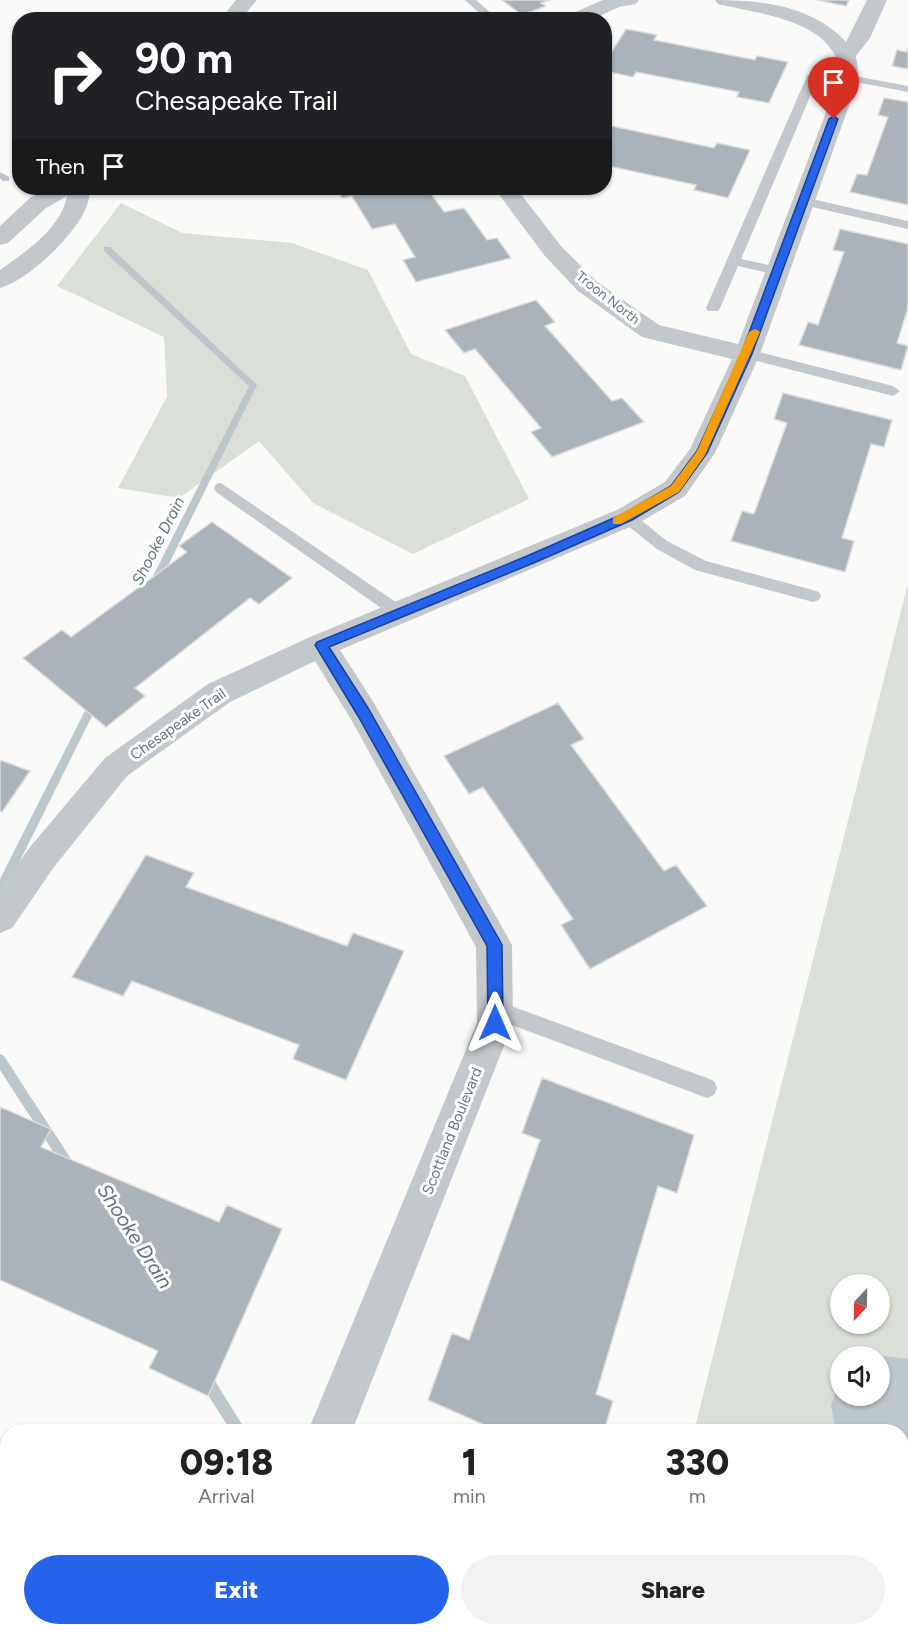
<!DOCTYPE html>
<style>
body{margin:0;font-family:Figtree,sans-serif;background:#f2f2f2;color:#222;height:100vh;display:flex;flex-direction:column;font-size:22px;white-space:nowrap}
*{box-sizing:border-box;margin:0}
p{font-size:20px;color:#767676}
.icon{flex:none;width:33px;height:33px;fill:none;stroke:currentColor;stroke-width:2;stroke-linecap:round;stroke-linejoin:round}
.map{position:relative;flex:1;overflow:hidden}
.sheet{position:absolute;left:0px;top:1424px;width:909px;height:212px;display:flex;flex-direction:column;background:#fff;border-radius:24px 24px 0 0;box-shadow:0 2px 4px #0004}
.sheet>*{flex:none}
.guide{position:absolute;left:12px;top:12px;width:600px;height:183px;border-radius:24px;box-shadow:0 2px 4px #0004;background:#202124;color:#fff;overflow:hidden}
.needle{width:39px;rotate:202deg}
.controls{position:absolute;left:830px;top:1274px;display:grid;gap:12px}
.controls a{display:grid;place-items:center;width:60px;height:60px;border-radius:50%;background:#fff;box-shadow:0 2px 4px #0004;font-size:30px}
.pin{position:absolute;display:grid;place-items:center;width:51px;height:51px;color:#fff;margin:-62px -26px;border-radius:50% 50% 50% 0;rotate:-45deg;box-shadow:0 0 6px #0007}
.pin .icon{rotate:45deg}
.me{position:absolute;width:66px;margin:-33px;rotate:0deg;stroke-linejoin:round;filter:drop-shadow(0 0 4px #0008)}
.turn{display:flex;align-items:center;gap:21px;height:126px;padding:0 24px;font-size:27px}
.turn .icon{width:78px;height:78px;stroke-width:2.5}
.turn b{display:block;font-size:42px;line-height:51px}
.then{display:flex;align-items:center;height:57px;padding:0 24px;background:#0003;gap:12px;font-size:22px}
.eta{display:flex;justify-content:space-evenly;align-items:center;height:102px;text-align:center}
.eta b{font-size:36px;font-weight:800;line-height:42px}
.button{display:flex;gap:12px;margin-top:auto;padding:12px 24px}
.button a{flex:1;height:69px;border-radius:36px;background:#2563eb;color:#fff;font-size:24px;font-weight:800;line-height:69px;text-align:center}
.button a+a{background:#f2f2f2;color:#222}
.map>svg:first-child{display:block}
.green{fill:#dadfd7;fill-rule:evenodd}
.water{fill:#bbc7cb}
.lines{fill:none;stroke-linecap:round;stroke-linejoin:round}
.stream{fill:#bbc7cb;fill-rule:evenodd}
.building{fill:#aab3b9;stroke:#dcdcda;stroke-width:1.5}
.lane{fill:#c3c8cc;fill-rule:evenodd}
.street{fill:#c3c8cc;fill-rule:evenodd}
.route{fill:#2563eb;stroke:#184099;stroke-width:1.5}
.slow{fill:#f59e0b}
.labels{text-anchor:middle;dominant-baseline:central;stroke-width:6;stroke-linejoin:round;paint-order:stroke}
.far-street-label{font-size:14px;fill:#657683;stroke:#fff}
.street-label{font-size:15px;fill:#657683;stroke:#fff}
.water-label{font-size:16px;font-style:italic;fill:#60757c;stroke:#fff}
.near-water-label{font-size:20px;font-style:italic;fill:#60757c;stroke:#fff}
</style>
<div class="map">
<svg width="908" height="1634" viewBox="0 0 908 1634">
<rect width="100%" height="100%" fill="#fafaf8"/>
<path class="green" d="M121 203 182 233 292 243 368 270 411 354 465 376 529 499 413 554 313 503 259 441 179 498 118 488 167 397 164 337 57 286Z
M908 583V1634H643L644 1628H902V1431H694ZM840 1284H879V1323H840ZM840 1356H879V1395H840Z"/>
<path class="water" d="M875 1355 908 1359V1488L902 1489V1431H836L831 1405 840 1381V1395H879V1356H873Z"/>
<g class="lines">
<path class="stream" d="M0 172 9 177V181H3L0 178Z
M104 247H110L257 385 159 584 154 587 149 584 249 386 104 251Z
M95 696 100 700 4 893 0 895V879L92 697Z
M0 1054 4 1056 73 1162 75 1166 73 1170 69 1172 65 1170 0 1070Z
M204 1369 209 1371 246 1431H231L199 1381 197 1376 199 1371Z"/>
</g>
<path class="building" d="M502 0H550L541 3 546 6 522 15Z
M817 0H849L846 6Z
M626 29 657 35 654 40 755 60 757 56 788 62 769 103 737 97 739 92 636 72 633 77 604 71V64Z
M908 48V69L892 66 897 50 906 52Z
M884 98 908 102V205L850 192 857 174 867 175 888 117 878 115Z
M604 118 610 120 607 125 714 148 717 143 750 150 728 198 694 190 696 185 604 165Z
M336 188H427L444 212 464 208 487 240 497 238 511 258 416 282 403 260 415 257 395 224 372 229 352 196 342 198Z
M840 229 908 244V308L897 343 908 346 901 370 799 345 808 322 818 325 844 252 833 250Z
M536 300 555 322 545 326 612 401 622 398 644 422 552 457 531 432 541 428 475 349 464 353 445 330Z
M783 393 892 420 884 447 871 444 842 538 854 541 845 572 731 541 742 511 754 514 787 423 774 419Z
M212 522 292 578 259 604 250 598 135 688 145 696 106 727 23 658 62 630 71 637 187 552 179 546Z
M558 703 584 739 571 745 664 871 676 865 707 906 590 969 561 925 573 919 483 787 469 794 444 756Z
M0 760 30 771 2 812 0 811Z
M146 855 194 873 186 887 347 946 353 933 404 951 346 1080 293 1059 299 1045 132 981 123 996 72 977Z
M542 1078 694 1135 677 1193 658 1186 596 1394 613 1401 604 1431H498L428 1400 452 1333 469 1340 540 1140 522 1133Z
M0 1107 51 1129 41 1147 219 1222 227 1205 282 1229 208 1396 149 1368 158 1351 0 1280Z
M0 1549 8 1553V1628H106L103 1634H0Z
M371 1628H558L556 1634H370Z"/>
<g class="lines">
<path class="lane" d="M465 0H476L499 20H487Z
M846 52 850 53V57L818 78 741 259 782 268 783 271 777 275 738 266 720 308 718 311H708L706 308 807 76Z
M849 75 908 86V92L845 80 843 78Z
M803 197 908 221V229L799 204 797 201 799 198Z
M747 349 893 386 900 391 893 396 742 357 740 354 742 351Z
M221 483 406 609 408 613 406 617 400 619 394 617 216 492 214 488 216 484Z
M627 511 632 513 667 541 706 561 813 590 819 592 821 596 819 600 813 602 695 570 657 549 622 521 619 517 622 513Z
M495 1000 707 1078 714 1081 717 1088 714 1095 707 1098 488 1016 485 1009 488 1002Z"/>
<path class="street" d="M236 0H257L240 20H220Z
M603 0H639L636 4 619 7 591 20H564L566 16Z
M715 0C762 0 813 6 846 42L867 0H887L870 38 856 56 859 78 760 354 715 453 685 496 637 524 340 650 374 703 506 934 512 945 513 1023 352 1431H308L477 1023 476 947 352 721 315 661 230 702 127 776 54 867 12 928 0 933V889L30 847 105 758 208 684 310 637 617 510 665 482 690 449 732 359 642 337 578 291 545 256 494 188H516L561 246 596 281 659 325 738 344 839 78C838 71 838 61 835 55 815 18 755 13 718 4Z
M49 188H91C89 197 88 206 83 214 70 239 27 281 0 288V270C25 252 61 229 67 196L46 208 8 243 0 245V226L30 198Z
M229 1628H276L274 1634H227Z"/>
</g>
<path class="route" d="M834 116 838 119 752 354 707 453 679 492 632 520 536 562 329 647 368 708 500 941 502 945 503 1023 500 1029 495 1031 490 1029 488 1023 487 946 358 716 315 645 317 642 527 556 623 514 671 486 697 451 741 354 829 119Z"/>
<path class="slow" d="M755 329 760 332 705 455 679 492 621 524H613V518L671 486 697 451 749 332Z"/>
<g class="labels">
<g class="far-street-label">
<text transform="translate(608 298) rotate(38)">Troon North</text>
</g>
<g class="street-label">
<text transform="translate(178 724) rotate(-35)">Chesapeake Trail</text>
<text transform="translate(452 1131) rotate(-68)">Scottland Boulevard</text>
</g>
<g class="water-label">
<text transform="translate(158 541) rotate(-63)">Shooke Drain</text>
</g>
<g class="near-water-label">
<text transform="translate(135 1236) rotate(57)">Shooke Drain</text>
</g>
</g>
</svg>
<div class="controls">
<a><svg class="needle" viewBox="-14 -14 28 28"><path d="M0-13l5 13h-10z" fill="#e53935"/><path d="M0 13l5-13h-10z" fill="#767676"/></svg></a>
<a><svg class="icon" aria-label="sound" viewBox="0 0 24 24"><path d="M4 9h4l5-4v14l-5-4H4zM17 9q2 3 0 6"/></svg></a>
</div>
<div class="pin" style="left:834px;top:119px;background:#d93025"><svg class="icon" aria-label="arrive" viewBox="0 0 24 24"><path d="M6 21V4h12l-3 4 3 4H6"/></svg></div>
<svg class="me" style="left:495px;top:1023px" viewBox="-20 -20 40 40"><path d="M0-17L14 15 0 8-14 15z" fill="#2563eb" stroke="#fff" stroke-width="4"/></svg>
<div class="guide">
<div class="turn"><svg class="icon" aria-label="right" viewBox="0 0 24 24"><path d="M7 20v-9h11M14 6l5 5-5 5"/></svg><div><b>90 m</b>Chesapeake Trail</div></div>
<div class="then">Then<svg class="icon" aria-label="arrive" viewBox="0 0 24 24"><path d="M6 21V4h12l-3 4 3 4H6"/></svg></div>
</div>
<section class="sheet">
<div class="eta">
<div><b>09:18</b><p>Arrival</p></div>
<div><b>1</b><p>min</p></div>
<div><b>330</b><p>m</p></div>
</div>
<div class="button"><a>Exit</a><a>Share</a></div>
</section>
</div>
